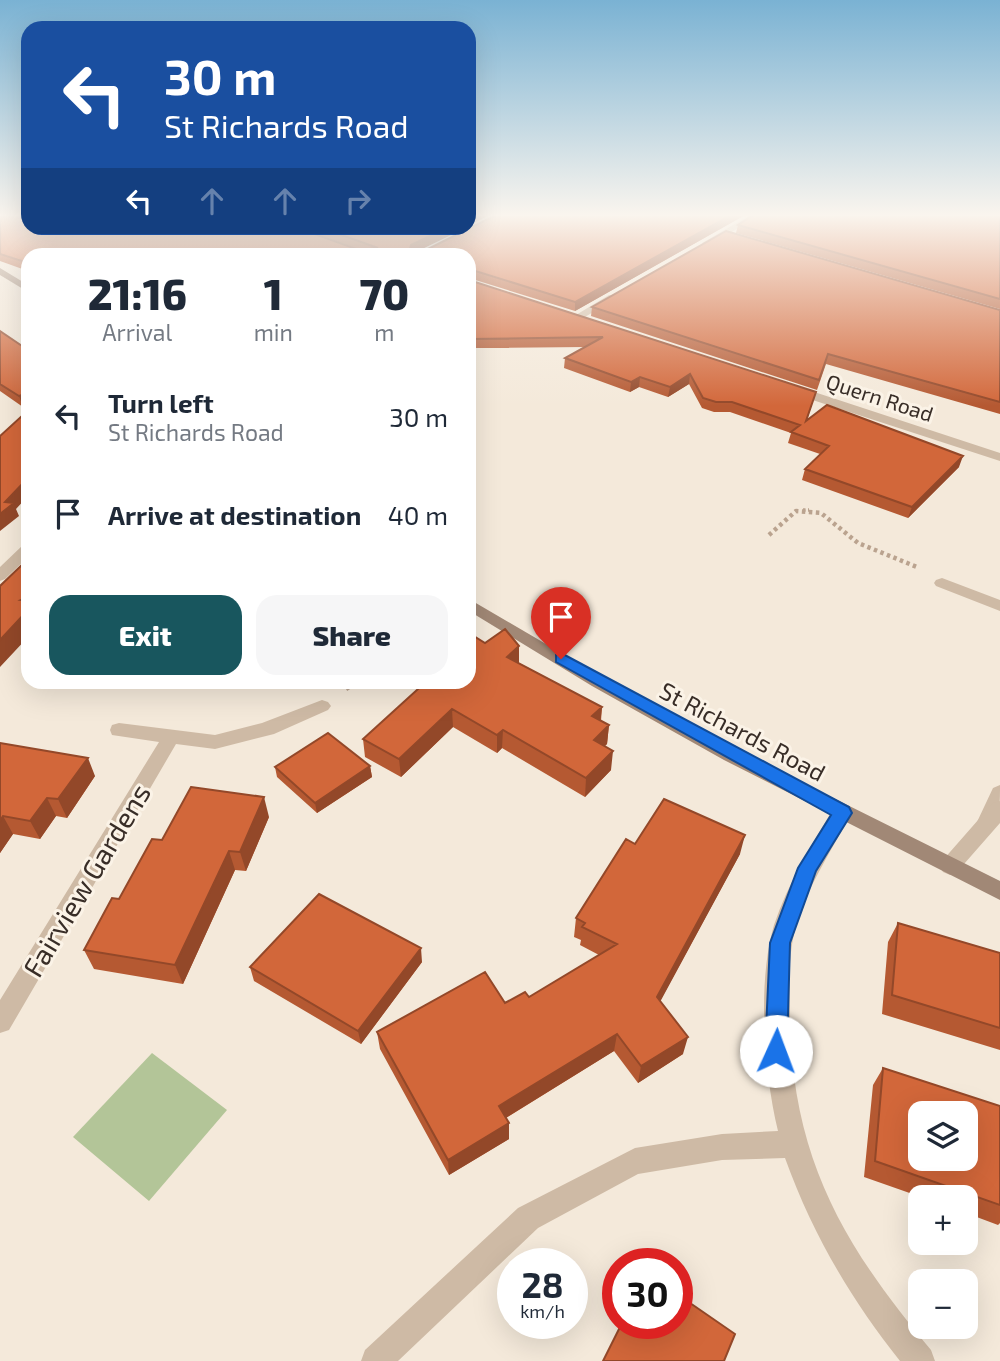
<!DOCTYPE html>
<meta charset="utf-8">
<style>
body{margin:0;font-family:"Exo 2",sans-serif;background:#f6f6f7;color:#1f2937;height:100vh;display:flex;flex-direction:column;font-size:26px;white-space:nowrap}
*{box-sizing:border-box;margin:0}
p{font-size:23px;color:#747a83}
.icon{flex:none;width:38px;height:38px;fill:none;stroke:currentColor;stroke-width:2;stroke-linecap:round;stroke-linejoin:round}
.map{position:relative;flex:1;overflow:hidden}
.sheet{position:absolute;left:21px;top:248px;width:455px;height:441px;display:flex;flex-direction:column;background:#fff;border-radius:21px;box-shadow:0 7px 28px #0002}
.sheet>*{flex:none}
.top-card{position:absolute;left:21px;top:21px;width:455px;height:214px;border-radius:21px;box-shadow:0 7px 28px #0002;background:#1a4fa0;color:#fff;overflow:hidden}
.controls{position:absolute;left:908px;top:1101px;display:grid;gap:14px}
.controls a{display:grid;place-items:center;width:70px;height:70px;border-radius:14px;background:#fff;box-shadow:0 7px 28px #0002;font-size:35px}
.speed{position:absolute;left:497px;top:1248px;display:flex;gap:14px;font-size:35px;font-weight:700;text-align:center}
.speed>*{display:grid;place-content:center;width:91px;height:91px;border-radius:50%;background:#fff;box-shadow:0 7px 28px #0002;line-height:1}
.speed small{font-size:18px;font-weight:400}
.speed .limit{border:10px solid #d22;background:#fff;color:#111}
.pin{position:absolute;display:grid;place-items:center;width:60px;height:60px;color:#fff;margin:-72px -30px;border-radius:50% 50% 50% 0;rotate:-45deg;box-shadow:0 0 7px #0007}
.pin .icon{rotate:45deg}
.me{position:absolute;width:77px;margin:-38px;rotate:2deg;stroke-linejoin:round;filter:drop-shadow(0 0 5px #0008)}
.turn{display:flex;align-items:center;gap:24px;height:147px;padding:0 28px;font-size:32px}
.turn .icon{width:91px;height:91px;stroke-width:2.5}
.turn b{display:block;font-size:49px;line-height:60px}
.lanes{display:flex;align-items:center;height:66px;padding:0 28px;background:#0003;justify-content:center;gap:35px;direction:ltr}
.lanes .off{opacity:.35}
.eta{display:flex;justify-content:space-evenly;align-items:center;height:119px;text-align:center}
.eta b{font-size:42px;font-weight:800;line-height:49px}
.action{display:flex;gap:14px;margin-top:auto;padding:14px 28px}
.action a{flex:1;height:80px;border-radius:21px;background:#18565e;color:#fff;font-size:28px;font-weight:800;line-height:80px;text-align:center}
.action a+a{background:#f6f6f7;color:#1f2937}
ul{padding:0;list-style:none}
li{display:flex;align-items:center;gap:21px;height:98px;padding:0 28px}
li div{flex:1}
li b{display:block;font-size:26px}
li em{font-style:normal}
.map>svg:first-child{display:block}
.green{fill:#b3c598}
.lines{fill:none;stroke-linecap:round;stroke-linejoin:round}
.path-far1{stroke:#baa38f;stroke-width:3.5;stroke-dasharray:2.5 2.5;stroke-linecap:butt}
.path{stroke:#baa38f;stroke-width:4.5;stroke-dasharray:3.5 3.5;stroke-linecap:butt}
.lane{fill:#cebaa5;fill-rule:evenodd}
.street{fill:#cebaa5;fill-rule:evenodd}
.secondary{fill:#a18876;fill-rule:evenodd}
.wall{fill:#b55932}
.shaded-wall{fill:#934829}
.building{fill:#d2673a;stroke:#934829;stroke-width:2;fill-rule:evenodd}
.route{fill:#1a73e8;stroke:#114b97;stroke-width:2}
.labels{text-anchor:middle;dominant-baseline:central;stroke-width:6;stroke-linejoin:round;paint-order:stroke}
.far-street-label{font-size:21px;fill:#382d27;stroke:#fbf3e7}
.street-label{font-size:24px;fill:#382d27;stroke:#fbf3e7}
.near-street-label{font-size:28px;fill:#382d27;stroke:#fbf3e7}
</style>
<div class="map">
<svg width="1000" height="1361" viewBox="0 0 1000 1361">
<rect width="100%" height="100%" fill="#f4e9da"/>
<path class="green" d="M152 1053 227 1110 149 1201 73 1137Z"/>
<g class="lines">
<path class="path-far1" d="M803 510H809"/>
<path class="path" d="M769 535 796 511 821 513 858 543 917 567
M346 689 357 682"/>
<path class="lane" d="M942 578 1000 600V611L936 586 934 583 936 580Z
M1000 785C1000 801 1000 814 994 828L987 830 980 828 977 822 993 788Z"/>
<path class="street" d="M750 215H760L710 245 702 243Z
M609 295 618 297 580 320 571 318Z
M788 386H796L1000 453V461L788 392Z
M28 544V557L5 579 0 581V567L23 545Z
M322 700 328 702 331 706 328 710 274 734 215 749 176 744 9 1030 0 1033V1000L159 742 112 735 110 730 112 725 119 723 215 735 262 723Z
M1000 801V823L957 872 950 875 943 872 939 866 943 860 993 803Z
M842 804 849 806 852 812C832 850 808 885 796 926 787 958 790 989 790 1021 793 1160 844 1246 931 1350L935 1361H900C850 1298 812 1233 785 1158L722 1160 638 1174 538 1228 398 1361H361L365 1350 518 1208 635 1148 722 1134 778 1131C764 1074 757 982 774 925 788 883 812 844 835 806Z"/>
<path class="secondary" d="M0 268 28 285V292L0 275Z
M469 599 604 678 737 750 1000 881V900L724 760 592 686 469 611Z"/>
</g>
<path class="wall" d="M0 215 360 250 300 228H465L421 249 426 250 496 215H745L575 311 469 278V256H28V271L0 261Z
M1000 215V309L736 233 738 225Z
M469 280 816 392 807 420 959 467 908 518 802 480 805 469 820 454 788 443 791 433 730 412H714L702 408 689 384 668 397 639 387 630 392 564 368 565 358 585 347 469 348Z
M592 307 1000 310V414L826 364 817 390 591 316Z
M0 331 28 350V405L23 407 0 391Z
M485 643 519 646V663L602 707 601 721 609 725 607 744 604 746 611 770 585 797 502 748 497 753 453 727 401 777 365 757 363 739Z
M0 743 95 776 67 818 56 816 40 839 13 834 0 853Z
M370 766 372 777 317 813 277 777 275 767Z
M269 817 246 871 235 870 183 984 94 969 84 950 119 899 162 840Z
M635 844 740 854 660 1001 683 1054 638 1083 614 1051 506 1118 509 1123V1139L449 1175 380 1049 377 1032 505 1003 529 997 599 955 580 945 581 940 574 937 576 918Z
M898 923 1000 953V1050L882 1014 888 942Z
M422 962 361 1044 254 981 250 967Z
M883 1068 1000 1106V1223L998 1225 966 1213V1197H921L864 1177 873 1085Z"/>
<path class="shaded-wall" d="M473 215H490L469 225V217Z
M731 215H745L575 311V302Z
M447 228H465L412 254 410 249 411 245Z
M690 374 689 384 668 397 670 387Z
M640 377 639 387 630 392 631 382Z
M28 393V405L23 407 19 396Z
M963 456 959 467 908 518 912 507Z
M28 478V496L16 509 19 516 0 531V514L5 502Z
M28 597V637L0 667V640L21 600Z
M519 646V664L507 657Z
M602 707 600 725 592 716Z
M452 709 453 727 401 777 399 759Z
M609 725 607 744 592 759 594 740Z
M503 730 502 748 497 753V735Z
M613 751 611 770 585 797 586 778Z
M88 758 95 776 67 818 58 799Z
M370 766 372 777 317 813 315 803Z
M264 797 269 817 246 871 240 852Z
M47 798 56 816 40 839 30 821Z
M3 816 13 834 0 853V821Z
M745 835 740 854 653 1015 657 997Z
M229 851 235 870 183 984 175 965Z
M421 948 422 962 361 1044 358 1031Z
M617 1034 614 1051 499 1122V1106Z
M688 1037 683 1054 638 1083 641 1066Z
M509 1123V1139L449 1175 448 1160Z"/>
<path class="building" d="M0 215H28V228H298L359 250 378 248 322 228H447L411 245 410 249 426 250 496 215H731L575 302 469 269V256H28V263L0 254Z
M753 215H1000V299L738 225Z
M726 231 1000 310V402L828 354 819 380 592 307Z
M469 280 816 392 806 421 827 405 963 456 912 507 805 469 829 446 791 432 800 425 732 402H716L703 398 690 374 670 387 640 377 631 382 565 358 603 337 469 339Z
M0 331 28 350V393L19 396 0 384Z
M23 415 28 416V478L5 502 14 503 0 514V436Z
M28 559V597L21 600 28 601V610L0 640V586Z
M505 629 519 646 507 657 602 707 592 716 609 725 594 740 613 751 586 778 503 730 497 735 452 709 399 759 363 739 418 689 427 682H469V633L485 643Z
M328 733 370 766 315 803 275 767Z
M0 743 88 758 58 799 47 798 30 821 3 816 0 821Z
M191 787 264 797 240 852 229 851 175 965 84 950 112 898 119 899 152 839 162 840Z
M664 799 745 835 657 997 688 1037 641 1066 617 1034 499 1106 509 1123 448 1160 377 1032 485 972 505 1003 525 992 529 997 617 944 582 927 585 923 576 918 626 839 635 844Z
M319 894 421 948 358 1031 250 967Z
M898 923 1000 953V1028L892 995Z
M883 1068 1000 1106V1205L875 1161ZM920 1113H966V1158H920Z
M677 1294 735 1334 724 1361H603L622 1323H677Z"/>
<linearGradient id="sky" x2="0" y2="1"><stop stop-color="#7ab2d3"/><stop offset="0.53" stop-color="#faf5ee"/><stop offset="1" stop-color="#faf5ee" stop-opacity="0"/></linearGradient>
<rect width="1000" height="406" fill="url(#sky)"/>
<path class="route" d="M561 653 849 807 852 813 816 871 790 943 787 1051 784 1059 776 1062 768 1059 765 1051 770 943 798 868 831 815 556 662V655Z"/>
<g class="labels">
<g class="far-street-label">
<text transform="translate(880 397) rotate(18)">Quern Road</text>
</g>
<g class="street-label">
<text transform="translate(743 731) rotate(28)">St Richards Road</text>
</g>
<g class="near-street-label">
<text transform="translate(86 880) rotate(-59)">Fairview Gardens</text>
</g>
</g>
</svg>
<div class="controls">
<a><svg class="icon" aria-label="layers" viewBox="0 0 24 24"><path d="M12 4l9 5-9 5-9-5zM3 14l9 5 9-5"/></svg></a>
<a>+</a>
<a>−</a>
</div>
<div class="speed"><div>28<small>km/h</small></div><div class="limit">30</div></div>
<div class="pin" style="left:561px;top:659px;background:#d93025"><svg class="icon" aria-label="arrive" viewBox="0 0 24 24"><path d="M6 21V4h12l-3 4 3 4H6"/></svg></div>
<svg class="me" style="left:776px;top:1051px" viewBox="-20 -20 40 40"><circle r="19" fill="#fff"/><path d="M0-13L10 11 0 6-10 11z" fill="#1a73e8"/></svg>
<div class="top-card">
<div class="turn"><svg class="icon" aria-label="left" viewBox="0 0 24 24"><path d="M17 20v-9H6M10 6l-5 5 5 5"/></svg><div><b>30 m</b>St Richards Road</div></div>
<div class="lanes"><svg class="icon" aria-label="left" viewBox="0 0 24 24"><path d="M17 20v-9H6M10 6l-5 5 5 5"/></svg><svg class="icon off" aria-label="ahead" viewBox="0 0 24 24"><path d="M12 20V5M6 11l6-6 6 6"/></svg><svg class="icon off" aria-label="ahead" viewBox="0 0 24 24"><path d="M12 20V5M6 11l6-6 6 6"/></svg><svg class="icon off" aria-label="right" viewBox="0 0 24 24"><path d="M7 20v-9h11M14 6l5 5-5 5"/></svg></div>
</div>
<section class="sheet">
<div class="eta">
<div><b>21:16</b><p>Arrival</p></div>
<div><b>1</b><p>min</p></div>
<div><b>70</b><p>m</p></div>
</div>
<ul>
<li><svg class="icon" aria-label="left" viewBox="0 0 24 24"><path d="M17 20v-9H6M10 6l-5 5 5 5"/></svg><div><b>Turn left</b><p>St Richards Road</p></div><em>30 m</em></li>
<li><svg class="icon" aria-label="arrive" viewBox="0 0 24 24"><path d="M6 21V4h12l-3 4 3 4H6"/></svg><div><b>Arrive at destination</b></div><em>40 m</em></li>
</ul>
<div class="action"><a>Exit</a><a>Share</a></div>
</section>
</div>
